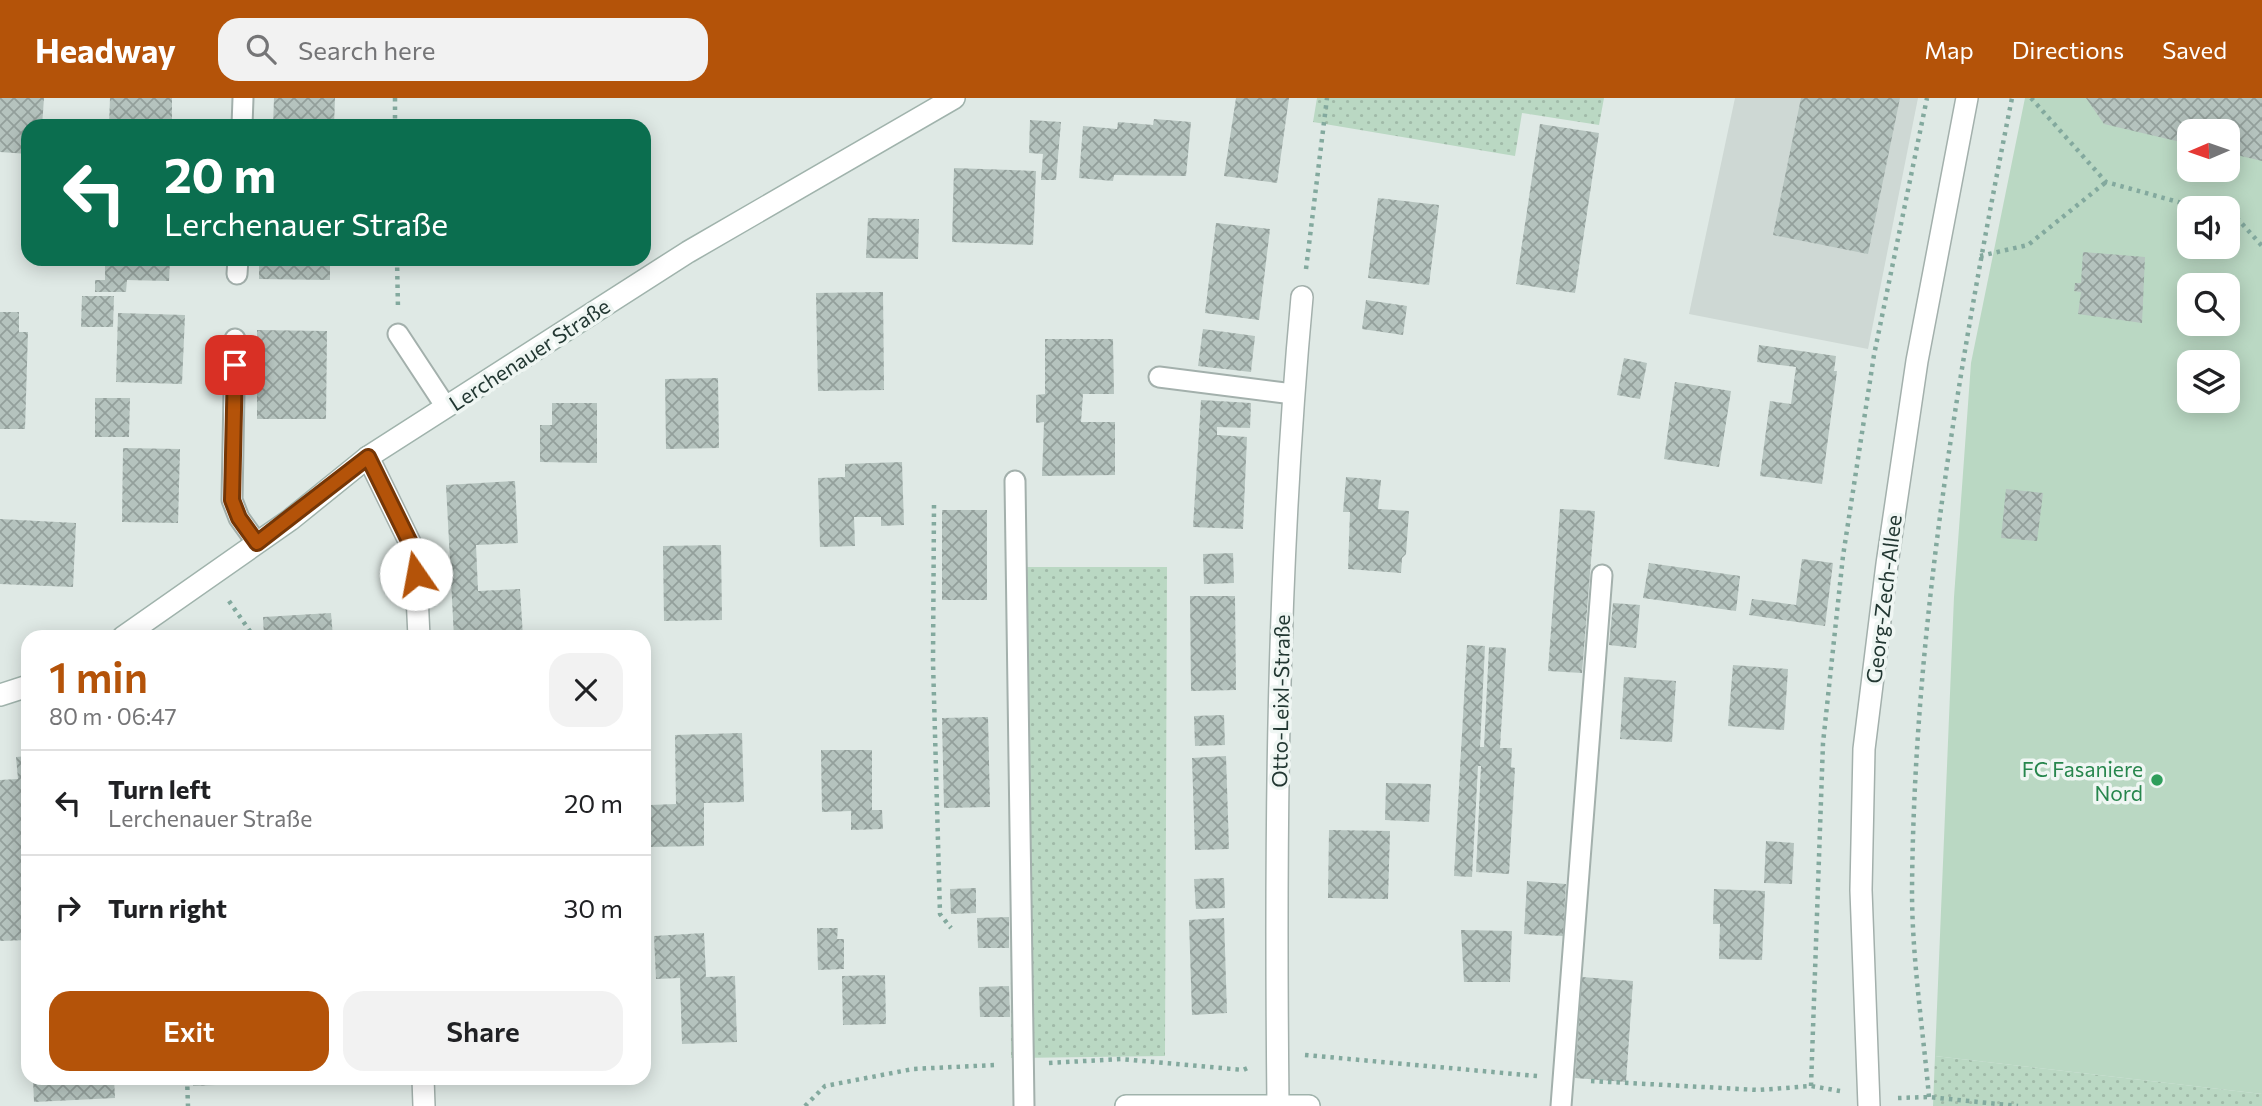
<!DOCTYPE html>
<meta charset="utf-8">
<style>
body{margin:0;font-family:Commissioner,sans-serif;background:#f2f2f2;color:#202124;height:100vh;display:flex;flex-direction:column;font-size:26px;white-space:nowrap}
*{box-sizing:border-box;margin:0}
p{font-size:23px;color:#757577}
.icon{flex:none;width:38px;height:38px;fill:none;stroke:currentColor;stroke-width:2;stroke-linecap:round;stroke-linejoin:round}
.map{position:relative;flex:1;overflow:hidden}
.details{position:absolute;left:21px;top:532px;width:630px;height:455px;display:flex;flex-direction:column;background:#fff;border-radius:21px;box-shadow:0 4px 18px #0003}
.details>*{flex:none}
.banner{position:absolute;left:21px;top:21px;width:630px;height:147px;border-radius:21px;box-shadow:0 4px 18px #0003;background:#0b6e4f;color:#fff;overflow:hidden}
.needle{width:46px;rotate:268deg}
.tools{position:absolute;left:2177px;top:21px;display:grid;gap:14px}
.tools a{display:grid;place-items:center;width:63px;height:63px;border-radius:14px;background:#fff;box-shadow:0 4px 18px #0003;font-size:35px}
.pin{position:absolute;display:grid;place-items:center;width:60px;height:60px;color:#fff;margin:-30px;border-radius:14px;box-shadow:0 4px 10px #0006}
.me{position:absolute;width:77px;margin:-38px;rotate:348deg;stroke-linejoin:round;filter:drop-shadow(0 0 5px #0008)}
.turn{display:flex;align-items:center;gap:24px;height:147px;padding:0 28px;font-size:32px}
.turn .icon{width:91px;height:91px;stroke-width:2.5}
.turn b{display:block;font-size:49px;line-height:60px}
.round{display:grid;place-items:center;flex:none;width:74px;height:74px;border-radius:21px;background:#f2f2f2}
.overview{display:flex;align-items:center;justify-content:space-between;height:119px;padding:0 28px}
h1{font-size:42px;font-weight:600;line-height:52px;color:#b45309}
.button{display:flex;gap:14px;margin-top:auto;padding:14px 28px}
.button a{flex:1;height:80px;border-radius:21px;background:#b45309;color:#fff;font-size:28px;font-weight:600;line-height:80px;text-align:center}
.button a+a{background:#f2f2f2;color:#202124}
ul{padding:0;list-style:none}
li{display:flex;align-items:center;gap:21px;height:105px;padding:0 28px;border-top:2px solid #e0e0e0}
li div{flex:1}
li b{display:block;font-size:26px}
li em{font-style:normal}
header{display:flex;align-items:center;gap:42px;box-sizing:border-box;height:98px;padding:0 35px;background:#b45309;color:#fff}
header strong{font-size:33px}
nav{display:flex;gap:38px;margin-inline-start:auto;font-size:24px}
.search{width:490px;height:63px;background:#f2f2f2;display:flex;align-items:center;gap:18px;box-sizing:border-box;padding:0 24px;border-radius:21px;color:#757577;font-size:26px}
.map>svg:first-child{display:block}
.built{fill:#ced8d4}
.grass{fill:url(#grass-dots)}
.garden{fill:#bad8c3;fill-rule:evenodd}
.building{fill:url(#building-cross-hatch)}
.lines{fill:none;stroke-linecap:round;stroke-linejoin:round}
.service-casing{stroke:#a3b0ac;stroke-width:23}
.minor-casing{stroke:#a3b0ac;stroke-width:24}
.secondary-casing{stroke:#a0b3ac;stroke-width:24}
.path{stroke:#83a99e;stroke-width:4.5;stroke-dasharray:3.5 5;stroke-linecap:butt}
.service{stroke:#fff;stroke-width:19}
.minor{stroke:#fff;stroke-width:21}
.secondary{stroke:#fff;stroke-width:21}
.route-casing{stroke:#753606;stroke-width:18}
.route{stroke:#b45309;stroke-width:12}
.leisure-dot{fill:#2e9e5b;stroke:#eff6f3;stroke-width:2.5}
.labels{text-anchor:middle;dominant-baseline:central;stroke-width:7;stroke-linejoin:round;paint-order:stroke}
.street-label{font-size:21px;fill:#223732;stroke:#eff6f3}
.leisure-label{font-size:21px;fill:#27864d;stroke:#eff6f3;text-anchor:end}
</style>
<header>
<strong>Headway</strong>
<div class="search"><svg class="icon" aria-label="search" viewBox="0 0 24 24"><circle cx="10" cy="10" r="6"/><path d="M15 15l6 6"/></svg>Search here</div>
<nav><a>Map</a><a>Directions</a><a>Saved</a></nav>
</header>
<div class="map">
<svg width="2262" height="1008" viewBox="0 0 2262 1008">
<defs>
<pattern id="grass-dots" width="8" height="8" patternUnits="userSpaceOnUse" patternTransform="scale(1.75)"><rect width="8" height="8" fill="#bad8c3"/><path d="M2 2h.1M6 6h.1" fill="none" stroke="#a0baa8" stroke-width="1.8" stroke-linecap="round"/></pattern>
<pattern id="building-cross-hatch" width="8" height="8" patternUnits="userSpaceOnUse" patternTransform="scale(1.75)"><rect width="8" height="8" fill="#b5c3be"/><path d="M0 0l8 8M0 8l8-8" fill="none" stroke="#939f9b"/></pattern>
</defs>
<rect width="100%" height="100%" fill="#dfe9e5"/>
<path class="built" d="M1735 0H1918L1868 251 1689 216Z"/>
<path class="grass" d="M1317 0H1604L1599 27 1522 15 1515 58 1313 24Z
M1010 469H1167L1165 958 1011 960Z
M1935 958 2262 996V1008H1933Z"/>
<path class="garden" d="M2025 0H2262V996L1935 958 1954 499 1971 265ZM2189 33H2228V72H2189ZM2189 110H2228V149H2189ZM2189 187H2228V226H2189ZM2189 264H2228V303H2189Z"/>
<path class="building" d="M0 0H44L42 28H28V56L0 54Z
M110 0H172V28H109Z
M274 0H335L334 28H273Z
M1236 0H1289L1277 85 1224 78Z
M1801 0H1900L1868 156 1773 137Z
M2086 0H2262V63L2228 55V33H2189V46L2104 26Z
M1154 21 1191 24 1186 78 1114 77 1113 83 1079 80 1083 28 1117 31 1118 24 1153 27Z
M1030 22 1061 24 1056 82H1041L1043 56 1029 55Z
M1540 26 1599 35 1575 195 1516 186Z
M954 70 1036 73 1033 147 952 144Z
M1378 100 1439 107 1429 187 1368 180Z
M868 120 919 121 918 161 866 160Z
M1216 125 1270 131 1259 222 1205 215Z
M2083 154 2145 159 2142 225 2078 216 2081 194 2074 193 2075 185H2081Z
M105 161H170L169 183 127 182 126 194H95V182H105Z
M259 161H330V182L259 181Z
M883 194 884 292 818 293 816 195Z
M82 198H114L113 229H81Z
M1366 202 1407 208 1403 237 1362 231Z
M0 214H19V234H28L25 331H0Z
M118 215 185 217 182 286 116 284Z
M1203 231 1255 238 1251 274 1198 268Z
M257 232 327 233 326 321H257Z
M1045 241H1113L1114 296H1083L1081 324H1115V377L1042 378 1044 324 1036 325V297L1045 296Z
M1759 247 1836 258 1834 273H1837L1822 386 1760 378 1770 303 1791 306 1796 269 1757 264Z
M1624 260 1647 265 1640 301 1617 297Z
M718 280 719 350 666 351 665 281Z
M1675 284 1731 293 1719 369 1664 361Z
M95 300H130L129 339H95Z
M1201 302 1251 305 1250 330 1217 329V337L1247 339 1243 431 1193 429Z
M552 305H597V365L540 364V327H552Z
M123 350 180 351 178 425 122 424Z
M902 364 904 427 881 428V419H854L855 448 820 449 818 380 845 379V366Z
M1346 379 1381 382 1378 411 1409 413 1406 456 1402 460 1401 475 1348 471 1350 414H1343Z
M515 383 518 445 476 447 478 493 520 491 523 539H454L446 387Z
M2006 391 2043 395 2037 443 2001 440Z
M1560 411 1595 413 1582 575 1548 573Z
M942 412H987V502H942Z
M0 421 76 425 73 489 0 486Z
M721 447 722 522 664 523 663 448Z
M1233 455 1234 485 1204 486 1203 456Z
M1802 461 1833 465 1825 528 1749 517 1752 501 1796 507Z
M1649 465 1740 478 1736 513 1643 500Z
M1190 498H1235L1236 592 1191 593Z
M1613 505 1640 507 1636 550 1609 547Z
M331 515 333 539H264L263 519Z
M1467 547 1485 548 1480 649H1484L1489 549 1506 550 1500 650H1512L1511 669 1515 670 1509 776 1476 774 1481 668H1478L1472 779 1454 778Z
M1733 567 1788 571 1784 632 1728 628Z
M1624 579 1676 583 1672 644 1620 641Z
M1224 617 1225 647 1195 648 1194 618Z
M988 619 990 709 944 710 942 620Z
M742 635 744 704 704 705V748L651 749 650 707 676 706 675 637Z
M821 652H872V712H882L883 731 851 732V713L822 714Z
M28 658V842L0 843V682L18 681 16 659Z
M1226 658 1229 751 1195 752 1192 660Z
M1386 685 1431 686 1429 724 1385 722Z
M1329 732 1390 733 1388 801 1328 800Z
M1766 743 1794 745 1792 786 1764 785Z
M1224 780 1225 810 1196 811 1194 781Z
M1527 783 1566 786 1563 838 1524 836Z
M976 790V815L951 816 950 791Z
M1714 791 1765 793 1762 862 1719 861 1720 826H1713Z
M1009 819V850H978L977 820Z
M1224 820 1227 915 1192 917 1189 822Z
M817 830H838L837 841H844V871L818 872Z
M1461 832 1512 833 1510 884H1464Z
M704 835 706 879 735 878 737 944 682 946 680 880 656 881 654 838Z
M885 877 886 926 843 927 842 878Z
M1582 879 1633 883 1626 984 1575 980Z
M1009 888 1010 919H980L979 889Z
M33 980H114L115 1000 34 1004Z
M193 980H262V985L193 988Z"/>
<g class="lines">
<defs>
<path id="service" d="M242 28 243 0
M237 176 238 161
M398 236 446 309
M235 241 232 402 239 420 257 445
M1159 279 1293 296
M1015 383 1024 1008
M1561 1008 1602 477"/>
<path id="minor" d="M368 359 415 455 419 539
M423 980 424 1008
M1278 1007C1275 738 1277 468 1302 199
M1869 1008 1861 792 1864 651 1887 466 1917 263 1967 0"/>
<path id="secondary" d="M123 539 290 422 368 359 688 154 954 0
M0 597 28 588
M1126 1008H1309"/>
</defs>
<use href="#service" class="service-casing"/>
<use href="#minor" class="minor-casing"/>
<use href="#secondary" class="secondary-casing"/>
<path class="path" d="M395 0V28
M2031 0 2106 84 2200 110
M2228 118 2237 120 2262 148
M1980 158 2028 147 2106 84
M397 161 398 211
M1306 171 1327 0
M934 407 933 564 940 816 951 830
M229 503 254 539
M1305 957 1537 978
M1049 965 1121 961 1243 972 1250 969
M187 980 188 1008
M1591 983 1759 992 1811 988 1840 993
M1811 988 1823 645 1843 458 1874 257 1927 0
M1929 999C1923 932 1912 860 1912 793 1914 527 1960 260 2012 0
M1898 1000 1929 999 2018 1008
M805 1008 825 988 913 971 995 967"/>
<use href="#service" class="service"/>
<use href="#minor" class="minor"/>
<use href="#secondary" class="secondary"/>
</g>
<g class="lines">
<defs>
<path id="route" d="M235 267 232 402 239 420 257 445 368 359 415 455 416 476"/>
</defs>
<use href="#route" class="route-casing"/>
<use href="#route" class="route"/>
</g>
<circle class="leisure-dot" cx="2157" cy="682" r="7"/>
<g class="labels">
<g class="street-label">
<text transform="translate(529 256) rotate(-33)">Lerchenauer Straße</text>
<text transform="translate(1883 501) rotate(-83)">Georg-Zech-Allee</text>
<text transform="translate(1280 603) rotate(-89)">Otto-Leixl-Straße</text>
</g>
<g class="leisure-label">
<text x="2143" y="670">FC Fasaniere<tspan x="2143" dy="24">Nord</tspan></text>
</g>
</g>
</svg>
<div class="tools">
<a><svg class="needle" viewBox="-14 -14 28 28"><path d="M0-13l5 13h-10z" fill="#e53935"/><path d="M0 13l5-13h-10z" fill="#757577"/></svg></a>
<a><svg class="icon" aria-label="sound" viewBox="0 0 24 24"><path d="M4 9h4l5-4v14l-5-4H4zM17 9q2 3 0 6"/></svg></a>
<a><svg class="icon" aria-label="search" viewBox="0 0 24 24"><circle cx="10" cy="10" r="6"/><path d="M15 15l6 6"/></svg></a>
<a><svg class="icon" aria-label="layers" viewBox="0 0 24 24"><path d="M12 4l9 5-9 5-9-5zM3 14l9 5 9-5"/></svg></a>
</div>
<div class="pin" style="left:235px;top:267px;background:#d93025"><svg class="icon" aria-label="arrive" viewBox="0 0 24 24"><path d="M6 21V4h12l-3 4 3 4H6"/></svg></div>
<svg class="me" style="left:416px;top:476px" viewBox="-20 -20 40 40"><circle r="19" fill="#fff"/><path d="M0-13L10 11 0 6-10 11z" fill="#b45309"/></svg>
<div class="banner">
<div class="turn"><svg class="icon" aria-label="left" viewBox="0 0 24 24"><path d="M17 20v-9H6M10 6l-5 5 5 5"/></svg><div><b>20 m</b>Lerchenauer Straße</div></div>
</div>
<section class="details">
<div class="overview"><div><h1>1 min</h1><p>80 m · 06:47</p></div><a class="round"><svg class="icon" aria-label="close" viewBox="0 0 24 24"><path d="M6 6l12 12M18 6L6 18"/></svg></a></div>
<ul>
<li><svg class="icon" aria-label="left" viewBox="0 0 24 24"><path d="M17 20v-9H6M10 6l-5 5 5 5"/></svg><div><b>Turn left</b><p>Lerchenauer Straße</p></div><em>20 m</em></li>
<li><svg class="icon" aria-label="right" viewBox="0 0 24 24"><path d="M7 20v-9h11M14 6l5 5-5 5"/></svg><div><b>Turn right</b></div><em>30 m</em></li>
</ul>
<div class="button"><a>Exit</a><a>Share</a></div>
</section>
</div>
